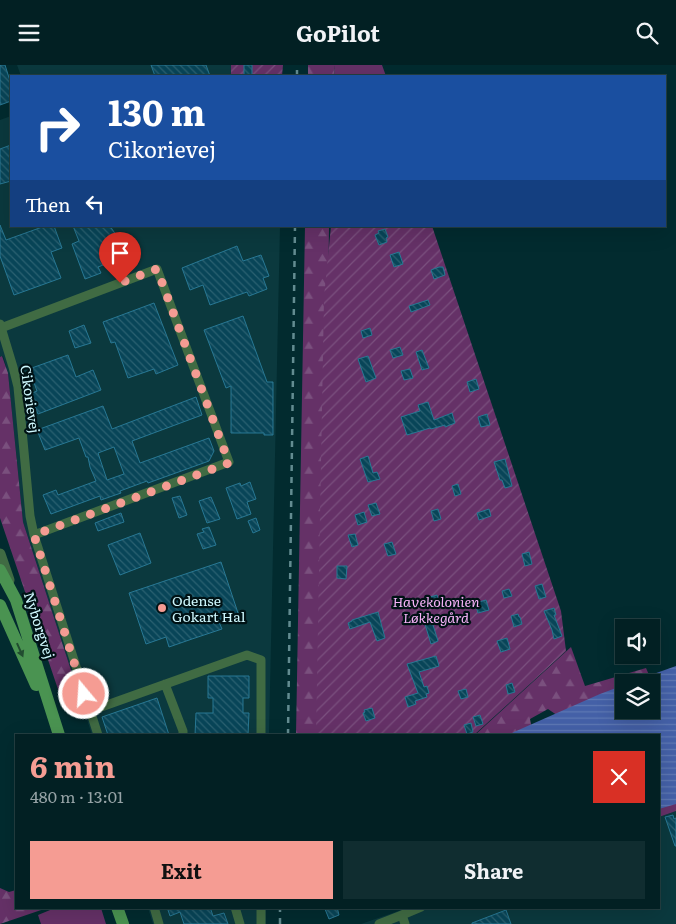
<!DOCTYPE html>
<meta charset="utf-8">
<style>
body{margin:0;font-family:Literata,serif;background:#102d30;color:#f1f3f6;height:100vh;display:flex;flex-direction:column;font-size:19px;white-space:nowrap}
*{box-sizing:border-box;margin:0}
p{font-size:16px;color:#96a3a6}
.icon{flex:none;width:28px;height:28px;fill:none;stroke:currentColor;stroke-width:2;stroke-linecap:round;stroke-linejoin:round}
.map{position:relative;flex:1;overflow:hidden}
.drawer{position:absolute;left:15px;top:669px;width:645px;height:175px;display:flex;flex-direction:column;background:#022023;border-radius:0px;box-shadow:0 5px 20px #0002,0 0 0 1px #233e41}
.drawer>*{flex:none}
.hud{position:absolute;left:10px;top:10px;width:656px;height:152px;border-radius:0px;box-shadow:0 5px 20px #0002,0 0 0 1px #233e41;background:#1a4fa0;color:#fff;overflow:hidden}
.tools{position:absolute;left:615px;top:554px;display:grid;gap:10px}
.tools a{display:grid;place-items:center;width:45px;height:45px;border-radius:0px;background:#022023;box-shadow:0 5px 20px #0002,0 0 0 1px #233e41;font-size:25px}
.pin{position:absolute;display:grid;place-items:center;width:42px;height:42px;color:#fff;margin:-51px -21px;border-radius:50% 50% 50% 0;rotate:-45deg;box-shadow:0 0 5px #0007}
.pin .icon{rotate:45deg}
.me{position:absolute;width:55px;margin:-28px;rotate:342deg;stroke-linejoin:round;filter:drop-shadow(0 0 4px #0008)}
.turn{display:flex;align-items:center;gap:18px;height:105px;padding:0 15px;font-size:22px}
.turn .icon{width:65px;height:65px;stroke-width:2.5}
.turn b{display:block;font-size:35px;line-height:42px}
.then{display:flex;align-items:center;height:48px;padding:0 15px;background:#0003;gap:10px;font-size:19px}
.round{display:grid;place-items:center;flex:none;width:52px;height:52px;border-radius:0px;background:#102d30}
.overview{display:flex;align-items:center;justify-content:space-between;height:85px;padding:0 15px}
h1{font-size:30px;font-weight:700;line-height:38px;color:#f59c93}
.primary-button{display:flex;gap:10px;margin-top:auto;padding:10px 15px}
.primary-button a{flex:1;height:58px;border-radius:0px;background:#f59c93;color:#111;font-size:20px;font-weight:700;line-height:58px;text-align:center}
.primary-button a+a{background:#102d30;color:#f1f3f6}
header{display:flex;justify-content:space-between;align-items:center;height:65px;padding:0 15px;background:#022023;font-size:22px;font-weight:700}
.map>svg:first-child{display:block}
.built{fill:#0b393e}
.green{fill:#653167}
.forest{fill:url(#forest-firs)}
.garden{fill:url(#garden-furrows)}
.water{fill:url(#water-rules)}
.building{fill:url(#building-back-hatch);stroke:#287894;fill-rule:evenodd}
.lines{fill:none;stroke-linecap:round;stroke-linejoin:round}
.minor{stroke:#406b43;stroke-width:9}
.tertiary{stroke:#406b43;stroke-width:11}
.secondary{stroke:#4a9351;stroke-width:12}
.rail{stroke:#638c91;stroke-width:2.5;stroke-dasharray:6 6;stroke-linecap:butt}
.oneway{fill:#214c30}
.route{stroke:#f59c93;stroke-width:9;stroke-dasharray:0 16.2}
.poi-dot{fill:#f59c93;stroke:#001215;stroke-width:2}
.labels{text-anchor:middle;dominant-baseline:central;stroke-width:4.5;stroke-linejoin:round;paint-order:stroke}
.street-label{font-size:14px;fill:#cef8fe;stroke:#001215}
.poi-label{font-size:14px;fill:#cef8fe;stroke:#001215;text-anchor:start}
.park-label{font-size:14px;font-style:italic;fill:#f7b3f9;stroke:#001215}
</style>
<header><svg class="icon" aria-label="menu" viewBox="0 0 24 24"><path d="M4 6h16M4 12h16M4 18h16"/></svg>GoPilot<svg class="icon" aria-label="search" viewBox="0 0 24 24"><circle cx="10" cy="10" r="6"/><path d="M15 15l6 6"/></svg></header>
<div class="map">
<svg width="676" height="859" viewBox="0 0 676 859">
<defs>
<pattern id="forest-firs" width="22" height="20" patternUnits="userSpaceOnUse" patternTransform="scale(1.25)"><rect width="22" height="20" fill="#653167"/><path d="M5 1l3.5 6h-7zM16 11l3.5 6h-7z" fill="#7a507e"/></pattern>
<pattern id="garden-furrows" width="10" height="10" patternUnits="userSpaceOnUse" patternTransform="scale(1.25)"><rect width="10" height="10" fill="#653167"/><path d="M-1 1l2-2M0 10L10 0M9 11l2-2" fill="none" stroke="#7a507e"/></pattern>
<pattern id="water-rules" width="6" height="5" patternUnits="userSpaceOnUse" patternTransform="scale(1.25)"><rect width="6" height="5" fill="#4460a7"/><path d="M0 2.5h6" fill="none" stroke="#5e78b4"/></pattern>
<pattern id="building-back-hatch" width="6" height="6" patternUnits="userSpaceOnUse" patternTransform="scale(1.25)"><rect width="6" height="6" fill="#084558"/><path d="M-1 5l2 2M0 0l6 6M5-1l2 2" fill="none" stroke="#2b6171"/></pattern>
</defs>
<rect width="100%" height="100%" fill="#022b2f"/>
<path class="built" d="M17 0H231V11H21Z
M11 51V161H280L269 670H92L23 457 8 308 3 291 0 292V55Z
M676 746V859H361L407 843 659 842V752Z
M148 843H266V859H153Z"/>
<path class="green" d="M335 0H382L386 11H334Z
M55 843H101L106 859H41L38 850Z"/>
<path class="forest" d="M308 0H335L334 11H308Z
M305 161H329L325 494 322 670H296Z
M2 291 8 308 23 457 80 633 63 639 0 453V292Z
M571 582 585 621 646 603 649 610 636 617 624 618V625L567 657 548 644 530 654 533 670H475Z
M676 731V746L659 752V734Z
M0 823 9 827 16 825V842L47 843 0 859Z"/>
<path class="garden" d="M231 0H283L282 11H231Z
M331 161H432L561 546 566 586 474 670H316L324 232Z"/>
<path class="water" d="M676 601V739L659 744V670H509L514 667 600 629 624 620V645H651V618L631 617Z"/>
<path class="building" d="M0 0H5L11 19V36L0 40Z
M151 0H206L210 11H155Z
M244 0H252V11H244Z
M11 80V116L0 119V84Z
M0 160 6 175 45 161H54L62 183 51 187 61 213 14 230 0 191Z
M73 161H110L122 179 116 181 121 193 98 202 101 208 85 214 72 179 79 176Z
M385 164 388 172 386 173 387 177 379 180 375 170 379 168 378 166Z
M237 181 243 196 261 190 269 211 263 213 267 224 249 231 247 227 210 240 203 220 190 225 182 203Z
M399 187 403 199 394 202 390 190Z
M439 202H443L445 210 434 214 431 205Z
M428 235 430 240 411 247 409 241Z
M154 238 178 300 156 309 154 304 128 313 115 277 111 278 103 257Z
M243 251 267 317H273V370H264V368H231V321L226 323 204 265Z
M84 260 91 278 75 283 69 266Z
M370 263 372 270 363 273 361 266Z
M400 282 403 290 393 293 390 285Z
M422 285 429 303 422 305 416 287Z
M68 290 76 312 93 305 101 325 38 349 30 329 37 326 29 304Z
M368 291 376 313 366 317 358 294Z
M410 304 413 313 404 315 401 306Z
M476 314 479 324 470 327 467 317Z
M196 332 202 350 132 376 140 398 209 373 214 386 209 396 148 418 147 416 120 426 121 428 101 435 100 431 51 449 43 430 56 425 58 430 96 416 90 402 88 392H86L79 373 45 385 37 365 103 341 112 364ZM114 382 124 409 107 415 98 388Z
M428 337 434 355 452 348 455 358 445 362V360L431 364 430 363 407 370 401 352 420 346 418 340Z
M487 349 490 360 481 362 478 352Z
M368 391 373 408 377 407 380 414 368 417 360 394Z
M505 394 512 421 505 423 502 415H500L494 397Z
M250 417 256 434 247 437 251 449 237 454 226 423 240 418 241 421Z
M458 419 461 429 455 431 452 421Z
M180 431 187 450 179 453 172 433Z
M211 432 220 454 207 458 199 436Z
M376 438 380 449 372 451 368 440Z
M438 444 441 454 434 456 431 446Z
M489 444 491 451 479 455 477 448Z
M364 447 367 457 358 460 355 450Z
M121 448 124 457 98 466 95 458Z
M256 453 260 465 253 468 248 456Z
M209 462 216 480 203 484 197 469 204 467 202 464Z
M140 468 151 498 120 510 108 480Z
M355 469 358 480 352 482 348 470Z
M392 477 396 489 388 491 384 479Z
M529 487 532 499 525 501 522 489Z
M221 497 238 548 218 555 222 564 192 574 169 582 166 572 146 579 129 528Z
M337 501H347L346 514 337 513Z
M542 519 546 532 539 534 535 521Z
M509 524 512 531 504 533 502 526Z
M437 530 439 537 432 539 430 532Z
M486 535 489 545 478 548 475 538Z
M554 543 556 550H554L562 571 554 574 552 565 544 546Z
M378 547 385 573 377 576 370 557 350 564 348 558 352 556V555Z
M429 547 438 576 431 579 424 556 422 557 419 550Z
M518 549 519 552H520L522 559 514 562 511 551Z
M507 573 510 584 501 587 497 576Z
M436 591 439 601 419 607 424 622 427 621 429 628 426 629 427 632 415 636 416 639 408 642 405 632 418 628 407 599Z
M208 611H249V633H243V648H249L248 670H195L196 648H213V633H208Z
M512 618 515 627 508 629 506 620Z
M466 624 468 632 461 634 458 626Z
M157 633 169 670H108L102 652Z
M372 643 375 653 366 656 363 648 365 647 364 645Z
M480 650 483 659 476 661 473 652Z
M471 658 473 667 467 669 464 660Z
M673 750 674 754 676 753V781H675L665 752Z
M167 842H210L213 851 224 848 228 859H184L180 847 170 851Z
M329 842H337L339 850 329 854 325 844Z
M506 845 511 859H472V858Z"/>
<g class="lines">
<path class="minor" d="M0 259 13 302 18 322 30 451 34 470 98 670
M1 263 157 204 229 397 34 470
M165 619 183 666V670
M90 646 247 590 261 595V670
M154 842 159 859
M235 842 240 859
M402 850 421 842
M261 859V842
M379 859 402 850 405 859"/>
<path class="tertiary" d="M0 489 9 515"/>
<path class="secondary" d="M0 505 16 535 59 670
M0 540 36 620
M117 842 123 859"/>
<path class="rail" d="M297 11V0
M288 670 295 161
M280 859V842"/>
</g>
<defs><path id="oneway-solid" d="M-6-.8H1V-3.2L6.5 0L1 3.2V.8H-6Z" transform="scale(1.25)"/></defs>
<use class="oneway" href="#oneway-solid" transform="translate(20 585) rotate(66)"/>
<g class="lines">
<path class="route" d="M84 629 34 470 229 398 157 204 120 218"/>
</g>
<circle class="poi-dot" cx="162" cy="543" r="5"/>
<g class="labels">
<g class="street-label">
<text transform="translate(31 334) rotate(82)">Cikorievej</text>
<text transform="translate(40 560) rotate(72)">Nyborgvej</text>
</g>
<g class="poi-label">
<text x="172" y="535">Odense<tspan x="172" dy="16">Gokart Hal</tspan></text>
</g>
<g class="park-label">
<text x="436" y="536">Havekolonien<tspan x="436" dy="16">Løkkegård</tspan></text>
</g>
</g>
</svg>
<div class="tools">
<a><svg class="icon" aria-label="sound" viewBox="0 0 24 24"><path d="M4 9h4l5-4v14l-5-4H4zM17 9q2 3 0 6"/></svg></a>
<a><svg class="icon" aria-label="layers" viewBox="0 0 24 24"><path d="M12 4l9 5-9 5-9-5zM3 14l9 5 9-5"/></svg></a>
</div>
<div class="pin" style="left:120px;top:218px;background:#d93025"><svg class="icon" aria-label="arrive" viewBox="0 0 24 24"><path d="M6 21V4h12l-3 4 3 4H6"/></svg></div>
<svg class="me" style="left:84px;top:629px" viewBox="-20 -20 40 40"><circle r="17" fill="#f59c93" stroke="#fff" stroke-width="3"/><path d="M0-11L8 9 0 5-8 9z" fill="#fff"/></svg>
<div class="hud">
<div class="turn"><svg class="icon" aria-label="right" viewBox="0 0 24 24"><path d="M7 20v-9h11M14 6l5 5-5 5"/></svg><div><b>130 m</b>Cikorievej</div></div>
<div class="then">Then<svg class="icon" aria-label="left" viewBox="0 0 24 24"><path d="M17 20v-9H6M10 6l-5 5 5 5"/></svg></div>
</div>
<section class="drawer">
<div class="overview"><div><h1>6 min</h1><p>480 m · 13:01</p></div><a class="round" style="background:#d93025;color:#fff"><svg class="icon" aria-label="close" viewBox="0 0 24 24"><path d="M6 6l12 12M18 6L6 18"/></svg></a></div>
<div class="primary-button"><a>Exit</a><a>Share</a></div>
</section>
</div>
